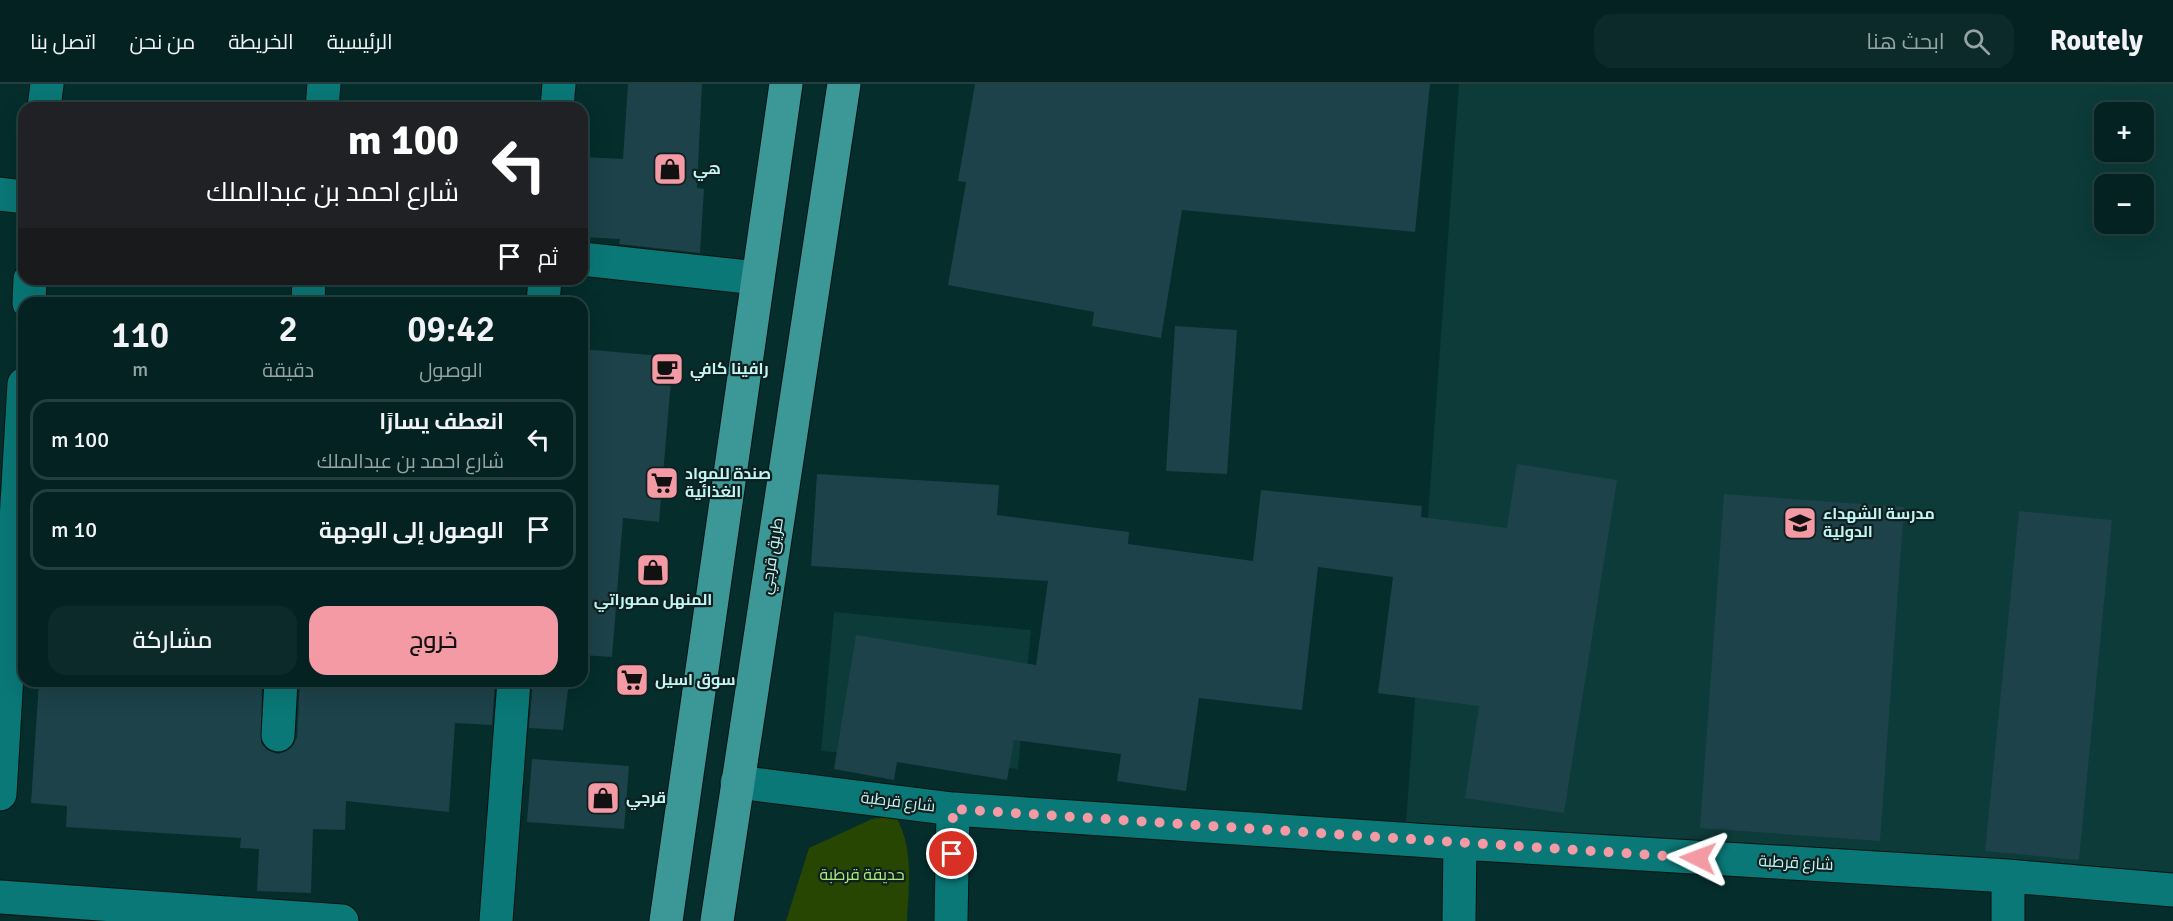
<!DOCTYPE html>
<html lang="ar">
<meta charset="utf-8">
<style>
body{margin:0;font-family:Signika,Cairo,sans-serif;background:#0d2a2a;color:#f1f3f6;direction:rtl;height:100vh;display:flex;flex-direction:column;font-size:22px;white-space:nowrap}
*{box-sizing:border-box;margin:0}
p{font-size:20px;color:#97a4a5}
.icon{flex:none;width:33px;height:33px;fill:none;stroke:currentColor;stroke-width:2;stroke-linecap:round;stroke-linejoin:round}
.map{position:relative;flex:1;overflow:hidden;direction:ltr}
.panel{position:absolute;left:18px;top:213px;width:570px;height:390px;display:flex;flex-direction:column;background:#032221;border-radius:18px;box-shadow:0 6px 24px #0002,0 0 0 2px #243f3f;direction:rtl}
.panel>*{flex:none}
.hud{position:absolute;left:18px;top:18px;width:570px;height:183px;border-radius:18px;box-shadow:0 6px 24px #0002,0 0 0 2px #243f3f;direction:rtl;background:#202124;color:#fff;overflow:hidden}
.controls{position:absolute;left:2094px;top:18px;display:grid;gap:12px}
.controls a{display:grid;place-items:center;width:60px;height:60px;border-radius:12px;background:#032221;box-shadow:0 6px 24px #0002,0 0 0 2px #243f3f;font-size:30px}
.pin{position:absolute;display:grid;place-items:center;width:51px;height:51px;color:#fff;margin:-26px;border:3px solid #fff;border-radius:50%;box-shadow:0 2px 6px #0007}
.me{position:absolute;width:66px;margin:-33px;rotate:273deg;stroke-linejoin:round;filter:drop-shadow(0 0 4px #0008)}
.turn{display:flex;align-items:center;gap:21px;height:126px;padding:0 30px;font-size:27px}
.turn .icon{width:78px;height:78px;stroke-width:2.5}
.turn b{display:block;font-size:42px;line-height:51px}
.then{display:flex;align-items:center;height:57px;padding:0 30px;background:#0003;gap:12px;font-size:22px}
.eta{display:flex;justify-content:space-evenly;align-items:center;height:102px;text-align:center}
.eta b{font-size:36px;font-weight:600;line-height:42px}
.action{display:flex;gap:12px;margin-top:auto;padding:12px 30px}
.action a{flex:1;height:69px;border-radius:18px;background:#f49aa4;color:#111;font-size:24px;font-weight:600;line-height:69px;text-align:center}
.action a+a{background:#0d2a2a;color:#f1f3f6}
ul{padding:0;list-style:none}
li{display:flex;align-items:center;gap:18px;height:81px;margin:0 12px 9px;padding:0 18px;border:3px solid #243f3f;border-radius:18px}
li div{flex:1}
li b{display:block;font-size:22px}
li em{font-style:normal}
header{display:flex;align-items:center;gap:36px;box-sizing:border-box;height:84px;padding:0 30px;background:#032221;border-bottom:2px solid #243f3f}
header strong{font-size:28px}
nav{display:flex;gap:33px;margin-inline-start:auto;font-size:21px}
.search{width:420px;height:54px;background:#0d2a2a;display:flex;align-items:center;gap:15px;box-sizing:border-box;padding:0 21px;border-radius:18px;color:#97a4a5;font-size:22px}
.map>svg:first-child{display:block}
.built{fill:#0c3b39;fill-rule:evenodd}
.green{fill:#264601}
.building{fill:#1d4249}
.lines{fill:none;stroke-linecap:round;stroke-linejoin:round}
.minor-casing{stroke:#041312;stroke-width:35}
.highway-casing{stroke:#041312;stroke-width:35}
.minor{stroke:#0a7876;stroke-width:33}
.highway{stroke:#3c9896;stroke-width:33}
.route{stroke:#f49aa4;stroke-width:10;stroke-dasharray:0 18}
.labels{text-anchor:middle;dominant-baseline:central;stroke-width:4.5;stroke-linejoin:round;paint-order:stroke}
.poi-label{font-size:16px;font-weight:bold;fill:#c1f6f4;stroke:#102020;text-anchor:start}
.street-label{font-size:16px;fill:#c1f6f4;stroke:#102020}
.park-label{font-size:16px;fill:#adec7a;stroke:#102020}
</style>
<header>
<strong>Routely</strong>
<div class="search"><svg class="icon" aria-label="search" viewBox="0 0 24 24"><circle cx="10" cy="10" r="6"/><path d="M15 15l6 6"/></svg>ابحث هنا</div>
<nav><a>الرئيسية</a><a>الخريطة</a><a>من نحن</a><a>اتصل بنا</a></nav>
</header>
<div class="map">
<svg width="2173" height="837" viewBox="0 0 2173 837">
<rect width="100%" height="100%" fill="#042d2c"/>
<path class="built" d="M1459 0H2173V792L1406 739ZM2104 28H2144V68H2104ZM2104 100H2144V140H2104Z
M834 528 1031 546 1018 685 821 667Z"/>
<path class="green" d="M895 732C914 761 909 803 907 837H786L809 764 872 735Z"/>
<path class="building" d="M628 0H702L697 104 704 105 700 169 619 160 620 155 582 153V73L623 75Z
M975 0H1430L1415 148 1182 126 1161 254 1092 242 1094 228 948 201 966 98 958 97Z
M1175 242 1237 246 1227 390 1166 387Z
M582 265 673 273 659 438 623 434 612 573 582 571Z
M1517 380 1617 396 1564 729 1465 714 1479 622 1378 609 1393 493 1318 483 1302 626 1199 614 1186 707 1117 697 1121 670 1014 656 1007 696 897 678 894 696 834 685 856 551 1036 581 1048 497 811 482 817 390 999 401 997 431 1129 448 1128 460 1253 477 1261 406 1422 422 1421 433 1507 444Z
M1724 410 1904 423 1880 757 1700 744Z
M2019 427 2112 436 2079 776 1985 767Z
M39 597H262L261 659 267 666 278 670 287 667 293 662 297 653 300 597H495L492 641 455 639 449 728 346 717 345 746 313 745 311 809 257 807 259 765 240 764 241 754 66 743 67 722 31 719Z
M533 597H569L563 646 529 644Z
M532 675 629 682 624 745 527 738Z"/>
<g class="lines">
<defs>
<path id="minor" d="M44 24 47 0
M322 24 324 0
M557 24 559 0
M0 110 24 113
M582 175 757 194
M29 219 30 195
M308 219 309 195
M543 219 545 195
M278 651 281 597
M737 698 953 725 1460 759 2008 792 2173 806
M0 710 24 300
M0 813 342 837
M496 837 514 597
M951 837 953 725
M1459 837 1460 759
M2008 837V792"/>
<path id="highway" d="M666 837 786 0
M717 837 844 0"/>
</defs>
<use href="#minor" class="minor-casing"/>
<use href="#highway" class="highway-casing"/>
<use href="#minor" class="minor"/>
<use href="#highway" class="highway"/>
</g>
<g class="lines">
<path class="route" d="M952 770 953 725 1698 774"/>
</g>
<defs>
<symbol id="shop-square" viewBox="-11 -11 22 22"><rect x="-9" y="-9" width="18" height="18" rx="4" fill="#f49aa4" stroke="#102020"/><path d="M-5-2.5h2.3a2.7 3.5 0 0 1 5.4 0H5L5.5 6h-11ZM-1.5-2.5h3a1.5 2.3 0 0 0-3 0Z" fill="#111"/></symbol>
<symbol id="cafe-square" viewBox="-11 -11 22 22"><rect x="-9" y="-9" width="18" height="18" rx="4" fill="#f49aa4" stroke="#102020"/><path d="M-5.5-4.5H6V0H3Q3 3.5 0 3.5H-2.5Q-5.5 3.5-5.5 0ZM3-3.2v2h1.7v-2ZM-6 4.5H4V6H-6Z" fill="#111"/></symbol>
<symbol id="supermarket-square" viewBox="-11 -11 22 22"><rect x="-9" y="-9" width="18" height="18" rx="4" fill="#f49aa4" stroke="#102020"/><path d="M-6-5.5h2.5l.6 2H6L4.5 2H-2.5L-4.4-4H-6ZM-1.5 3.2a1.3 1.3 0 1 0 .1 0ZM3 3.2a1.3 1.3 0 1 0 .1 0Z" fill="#111"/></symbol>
<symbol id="school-square" viewBox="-11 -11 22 22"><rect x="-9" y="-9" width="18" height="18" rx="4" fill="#f49aa4" stroke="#102020"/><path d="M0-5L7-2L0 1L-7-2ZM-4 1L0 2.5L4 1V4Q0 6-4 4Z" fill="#111"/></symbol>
</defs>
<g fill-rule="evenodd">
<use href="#shop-square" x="651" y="66" width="38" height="38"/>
<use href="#cafe-square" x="648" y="266" width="38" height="38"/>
<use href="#supermarket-square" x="643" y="380" width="38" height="38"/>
<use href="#school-square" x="1781" y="420" width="38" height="38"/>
<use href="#shop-square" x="634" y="467" width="38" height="38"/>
<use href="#supermarket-square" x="613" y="577" width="38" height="38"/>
<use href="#shop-square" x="584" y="695" width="38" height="38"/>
</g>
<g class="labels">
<g class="poi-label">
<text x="693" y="85">هي</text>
<text x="690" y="285">رافينا كافي</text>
<text x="685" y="390">صندة للمواد<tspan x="685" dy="18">الغذائية</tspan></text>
<text x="1823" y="430">مدرسة الشهداء<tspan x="1823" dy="18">الدولية</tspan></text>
<text x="653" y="516" text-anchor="middle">المنهل مصوراتي</text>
<text x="655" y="596">سوق اسيل</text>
<text x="626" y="714">قرجي</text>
</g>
<g class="street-label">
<text transform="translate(772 472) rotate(-81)">طريق قرجي</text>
<text transform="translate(898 718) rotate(7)">شارع قرطبة</text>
<text transform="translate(1796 779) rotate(3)">شارع قرطبة</text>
</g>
<g class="park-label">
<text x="862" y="791">حديقة قرطبة</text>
</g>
</g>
</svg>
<div class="controls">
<a>+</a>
<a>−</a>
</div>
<div class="pin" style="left:952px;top:770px;background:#d93025"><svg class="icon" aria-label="arrive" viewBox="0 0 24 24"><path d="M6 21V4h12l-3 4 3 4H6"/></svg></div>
<svg class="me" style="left:1698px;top:774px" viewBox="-20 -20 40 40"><path d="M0-17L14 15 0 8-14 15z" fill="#f49aa4" stroke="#fff" stroke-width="4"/></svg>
<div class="hud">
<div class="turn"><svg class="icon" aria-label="left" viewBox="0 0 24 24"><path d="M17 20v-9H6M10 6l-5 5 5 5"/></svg><div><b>100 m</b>شارع احمد بن عبدالملك</div></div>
<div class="then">ثم<svg class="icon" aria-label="arrive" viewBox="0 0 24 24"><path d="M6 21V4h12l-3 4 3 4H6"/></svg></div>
</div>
<section class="panel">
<div class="eta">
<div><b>09:42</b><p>الوصول</p></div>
<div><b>2</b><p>دقيقة</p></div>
<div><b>110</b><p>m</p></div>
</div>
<ul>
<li><svg class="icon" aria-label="left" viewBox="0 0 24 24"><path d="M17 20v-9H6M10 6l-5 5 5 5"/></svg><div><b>انعطف يسارًا</b><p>شارع احمد بن عبدالملك</p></div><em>100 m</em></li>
<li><svg class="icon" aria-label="arrive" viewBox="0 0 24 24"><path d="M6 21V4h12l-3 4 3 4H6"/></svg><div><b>الوصول إلى الوجهة</b></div><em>10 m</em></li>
</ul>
<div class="action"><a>خروج</a><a>مشاركة</a></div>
</section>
</div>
